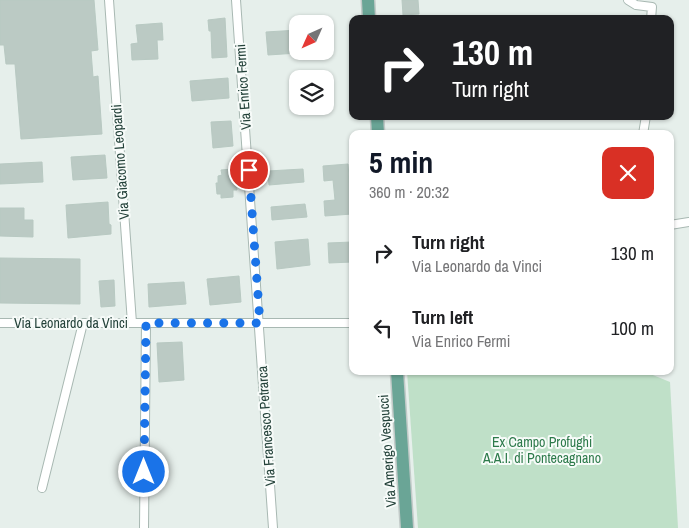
<!DOCTYPE html>
<meta charset="utf-8">
<style>
body{margin:0;font-family:"Archivo Narrow",sans-serif;background:#f2f2f2;color:#202124;height:100vh;display:flex;flex-direction:column;font-size:19px;white-space:nowrap}
*{box-sizing:border-box;margin:0}
p{font-size:16px;color:#757577}
.icon{flex:none;width:28px;height:28px;fill:none;stroke:currentColor;stroke-width:2;stroke-linecap:round;stroke-linejoin:round}
.map{position:relative;flex:1;overflow:hidden}
.side{position:absolute;left:349px;top:130px;width:325px;height:245px;display:flex;flex-direction:column;background:#fff;border-radius:10px;box-shadow:0 1px 4px #0004}
.side>*{flex:none}
.banner{position:absolute;left:349px;top:15px;width:325px;height:105px;border-radius:10px;box-shadow:0 1px 4px #0004;background:#202124;color:#fff;overflow:hidden}
.needle{width:32px;rotate:225deg}
.tools{position:absolute;left:289px;top:15px;display:grid;gap:10px}
.tools a{display:grid;place-items:center;width:45px;height:45px;border-radius:10px;background:#fff;box-shadow:0 1px 4px #0004;font-size:25px}
.pin{position:absolute;display:grid;place-items:center;width:42px;height:42px;color:#fff;margin:-21px;border:2px solid #fff;border-radius:50%;box-shadow:0 1px 5px #0007}
.me{position:absolute;width:55px;margin:-28px;rotate:0deg;stroke-linejoin:round;filter:drop-shadow(0 0 4px #0008)}
.turn{display:flex;align-items:center;gap:18px;height:105px;padding:0 20px;font-size:22px}
.turn .icon{width:65px;height:65px;stroke-width:2.5}
.turn b{display:block;font-size:35px;line-height:42px}
.round{display:grid;place-items:center;flex:none;width:52px;height:52px;border-radius:10px;background:#f2f2f2}
.summary{display:flex;align-items:center;justify-content:space-between;height:85px;padding:0 20px}
h1{font-size:30px;font-weight:800;line-height:38px;color:#111827}
ul{padding:0;list-style:none}
li{display:flex;align-items:center;gap:15px;height:75px;padding:0 20px}
li div{flex:1}
li b{display:block;font-size:19px}
li em{font-style:normal}
.map>svg:first-child{display:block}
.green{fill:#bfe0c8}
.building{fill:#bbcac4;stroke:#b8c9c2}
.lines{fill:none;stroke-linecap:round;stroke-linejoin:round}
.street-casing{stroke:#a8b8b2;stroke-width:10}
.primary-casing{stroke:#c2cac8;stroke-width:15}
.street{stroke:#fff;stroke-width:8}
.primary{stroke:#6aa596;stroke-width:12}
.route{stroke:#1a73e8;stroke-width:9;stroke-dasharray:0 16.2}
.labels{text-anchor:middle;dominant-baseline:central;stroke-width:4;stroke-linejoin:round;paint-order:stroke}
.street-label{font-size:14px;fill:#24423a;stroke:#f7fbf9}
.park-label{font-size:14px;fill:#2d7a4b;stroke:#f7fbf9}
</style>
<div class="map">
<svg width="689" height="528" viewBox="0 0 689 528">
<rect width="100%" height="100%" fill="#e6efeb"/>
<path class="green" d="M407 371H643L670 382 678 528H418Z"/>
<path class="building" d="M0 0H94L98 50 91 51 93 77 98 76 102 134 21 139 15 64H6L4 45H0Z
M402 0H418L419 14 403 15Z
M225 18 227 57 212 58 211 31H209L208 20Z
M162 23 163 40H157L158 59 132 60 131 44 138 43 136 25Z
M298 30V53L268 55 266 32Z
M228 78 229 98 192 101 190 81Z
M231 121 233 146 213 148 211 122Z
M105 155 107 178 73 180 71 157Z
M42 162 43 182 0 184V164Z
M348 164 352 214 325 216 324 201 335 200 333 180 324 181 323 166Z
M232 169 233 178 236 177 237 190H233V197L221 198V194H217L216 183H218V176L222 175 221 170Z
M303 169 304 182 269 185 268 171Z
M108 202 109 224 111 225V234L68 238 66 205Z
M305 204 307 217 272 220 271 207Z
M0 208H24V220H33V237L0 236Z
M308 239 310 265 277 269 275 242Z
M352 242V262L329 263 328 243Z
M0 258 80 259V304L0 303Z
M239 276 241 302 210 305 207 279Z
M114 280 115 306 101 307 99 281Z
M184 282 186 304 149 307 148 284Z
M182 342 184 380 159 382 157 343Z"/>
<g class="lines">
<defs>
<path id="street" d="M109 0 132 323
M236 0 273 528
M628 0 636 5 652 7 651 19
M643 134 646 116
M670 225 689 222
M0 323H352
M42 488 83 323
M144 528 146 323"/>
<path id="primary" d="M368 0 369 19
M377 116 378 134
M397 371 407 528"/>
</defs>
<use href="#street" class="street-casing"/>
<use href="#primary" class="primary-casing"/>
<use href="#street" class="street"/>
<use href="#primary" class="primary"/>
</g>
<g class="lines">
<path class="route" d="M144 472 146 323H260L249 170"/>
</g>
<g class="labels">
<g class="street-label">
<text transform="translate(243 87) rotate(-94)">Via Enrico Fermi</text>
<text transform="translate(120 162) rotate(-94)">Via Giacomo Leopardi</text>
<text x="71" y="323">Via Leonardo da Vinci</text>
<text transform="translate(266 426) rotate(-94)">Via Francesco Petrarca</text>
<text transform="translate(387 451) rotate(-94)">Via Amerigo Vespucci</text>
</g>
<g class="park-label">
<text x="542" y="442">Ex Campo Profughi<tspan x="542" dy="16">A.A.I. di Pontecagnano</tspan></text>
</g>
</g>
</svg>
<div class="tools">
<a><svg class="needle" viewBox="-14 -14 28 28"><path d="M0-13l5 13h-10z" fill="#e53935"/><path d="M0 13l5-13h-10z" fill="#757577"/></svg></a>
<a><svg class="icon" aria-label="layers" viewBox="0 0 24 24"><path d="M12 4l9 5-9 5-9-5zM3 14l9 5 9-5"/></svg></a>
</div>
<div class="pin" style="left:249px;top:170px;background:#d93025"><svg class="icon" aria-label="arrive" viewBox="0 0 24 24"><path d="M6 21V4h12l-3 4 3 4H6"/></svg></div>
<svg class="me" style="left:144px;top:472px" viewBox="-20 -20 40 40"><circle r="17" fill="#1a73e8" stroke="#fff" stroke-width="3"/><path d="M0-11L8 9 0 5-8 9z" fill="#fff"/></svg>
<div class="banner">
<div class="turn"><svg class="icon" aria-label="right" viewBox="0 0 24 24"><path d="M7 20v-9h11M14 6l5 5-5 5"/></svg><div><b>130 m</b>Turn right</div></div>
</div>
<section class="side">
<div class="summary"><div><h1>5 min</h1><p>360 m · 20:32</p></div><a class="round" style="background:#d93025;color:#fff"><svg class="icon" aria-label="close" viewBox="0 0 24 24"><path d="M6 6l12 12M18 6L6 18"/></svg></a></div>
<ul>
<li><svg class="icon" aria-label="right" viewBox="0 0 24 24"><path d="M7 20v-9h11M14 6l5 5-5 5"/></svg><div><b>Turn right</b><p>Via Leonardo da Vinci</p></div><em>130 m</em></li>
<li><svg class="icon" aria-label="left" viewBox="0 0 24 24"><path d="M17 20v-9H6M10 6l-5 5 5 5"/></svg><div><b>Turn left</b><p>Via Enrico Fermi</p></div><em>100 m</em></li>
</ul>
</section>
</div>
